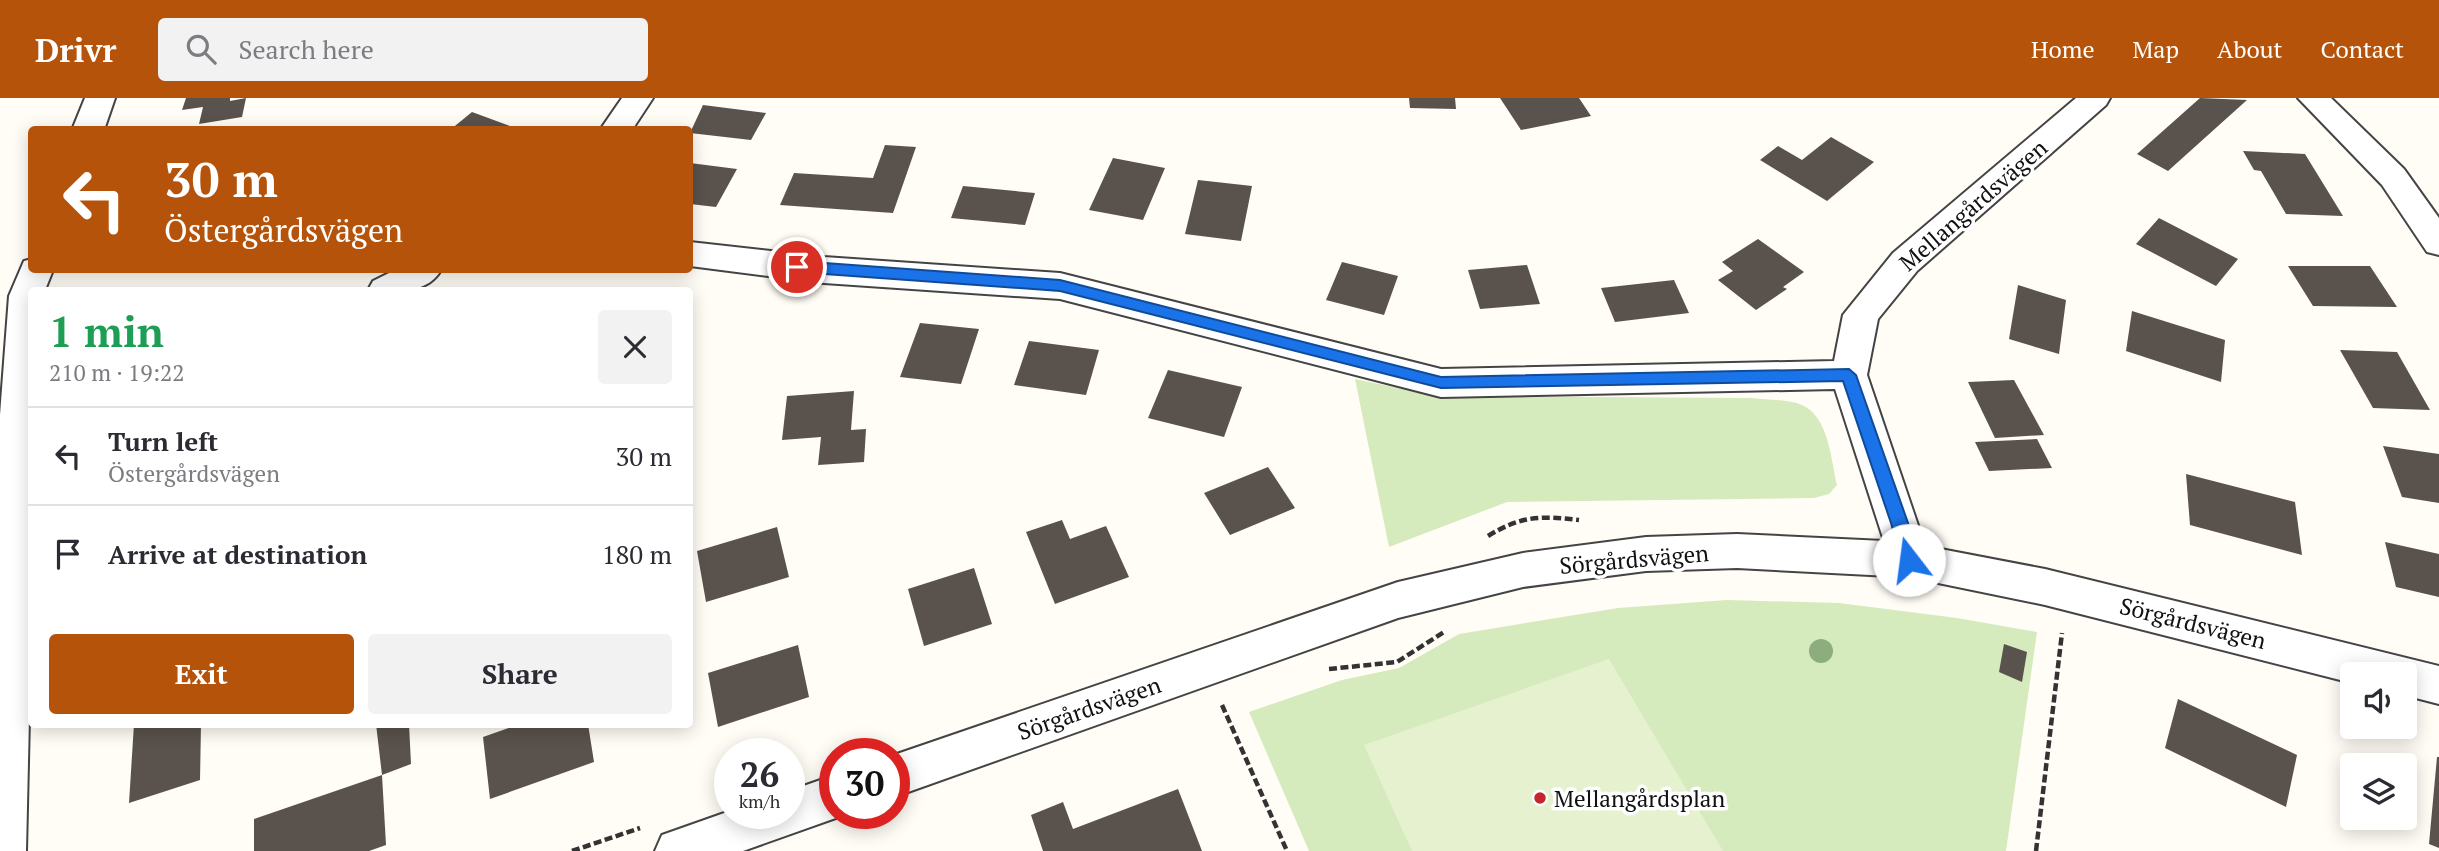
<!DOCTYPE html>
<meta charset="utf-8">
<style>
body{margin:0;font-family:"PT Serif",serif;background:#f2f2f3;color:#2b2b33;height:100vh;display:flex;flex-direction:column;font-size:26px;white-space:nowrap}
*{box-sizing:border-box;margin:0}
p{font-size:23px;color:#7c7c81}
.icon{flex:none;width:38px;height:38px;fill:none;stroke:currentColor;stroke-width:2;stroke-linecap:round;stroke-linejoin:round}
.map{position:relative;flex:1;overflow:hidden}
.panel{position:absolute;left:28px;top:189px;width:665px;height:441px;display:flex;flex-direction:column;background:#fff;border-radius:7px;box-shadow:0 4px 18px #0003}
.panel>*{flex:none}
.banner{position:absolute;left:28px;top:28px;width:665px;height:147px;border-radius:7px;box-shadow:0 4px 18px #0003;background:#b45309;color:#fff;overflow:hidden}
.buttons{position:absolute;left:2340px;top:564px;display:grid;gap:14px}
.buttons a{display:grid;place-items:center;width:77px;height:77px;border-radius:7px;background:#fff;box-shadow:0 4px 18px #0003;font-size:35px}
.speed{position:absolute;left:714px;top:640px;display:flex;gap:14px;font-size:35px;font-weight:700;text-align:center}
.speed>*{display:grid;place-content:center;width:91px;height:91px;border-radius:50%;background:#fff;box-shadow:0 4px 18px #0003;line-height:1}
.speed small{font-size:18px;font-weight:400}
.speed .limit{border:10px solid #d22;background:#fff;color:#111}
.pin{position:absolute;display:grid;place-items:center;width:60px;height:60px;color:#fff;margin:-30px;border:4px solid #fff;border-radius:50%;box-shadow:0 2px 7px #0007}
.me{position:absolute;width:77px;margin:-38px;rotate:345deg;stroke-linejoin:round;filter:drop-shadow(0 0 5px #0008)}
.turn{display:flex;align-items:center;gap:24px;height:147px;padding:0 21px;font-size:32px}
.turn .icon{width:91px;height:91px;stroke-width:2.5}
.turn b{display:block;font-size:49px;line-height:60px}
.round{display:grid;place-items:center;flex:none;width:74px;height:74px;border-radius:7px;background:#f2f2f3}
.head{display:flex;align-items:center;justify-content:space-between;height:119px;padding:0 21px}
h1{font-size:42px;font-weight:600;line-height:52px;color:#1e9e55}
.button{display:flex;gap:14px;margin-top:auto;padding:14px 21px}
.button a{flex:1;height:80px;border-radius:7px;background:#b45309;color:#fff;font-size:28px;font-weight:600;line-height:80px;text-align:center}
.button a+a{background:#f2f2f3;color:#2b2b33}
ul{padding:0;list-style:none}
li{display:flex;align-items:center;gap:21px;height:98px;padding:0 21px;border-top:2px solid #e1e1e2}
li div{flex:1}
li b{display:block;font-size:26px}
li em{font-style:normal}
header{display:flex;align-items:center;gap:42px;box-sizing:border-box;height:98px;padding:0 35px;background:#b45309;color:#fff}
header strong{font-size:33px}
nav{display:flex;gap:38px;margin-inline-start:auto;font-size:24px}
.search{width:490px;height:63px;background:#f2f2f3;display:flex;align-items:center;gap:18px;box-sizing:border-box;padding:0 24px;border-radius:7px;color:#7c7c81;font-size:26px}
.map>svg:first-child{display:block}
.green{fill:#d5ebbd}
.pitch{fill:#e6f2cf}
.building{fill:#5a524d}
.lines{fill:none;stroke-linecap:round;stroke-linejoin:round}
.minor-casing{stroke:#444;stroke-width:4}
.path{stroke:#333;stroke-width:4.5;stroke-dasharray:8 3.5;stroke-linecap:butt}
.minor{fill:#fff;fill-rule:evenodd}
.tree{fill:#8dad7f}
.route{fill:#1a73e8;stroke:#114b97;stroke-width:2}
.poi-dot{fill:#c4262e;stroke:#fff;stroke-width:2.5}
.labels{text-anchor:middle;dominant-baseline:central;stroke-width:7;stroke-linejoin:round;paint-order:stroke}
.street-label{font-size:23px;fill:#111;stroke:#fff}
.poi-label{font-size:23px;fill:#111;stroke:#fff;text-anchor:start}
</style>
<header>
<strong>Drivr</strong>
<div class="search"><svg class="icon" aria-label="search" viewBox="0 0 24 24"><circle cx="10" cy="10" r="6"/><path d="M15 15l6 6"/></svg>Search here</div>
<nav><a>Home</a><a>Map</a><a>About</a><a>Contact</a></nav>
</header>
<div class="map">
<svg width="2439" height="753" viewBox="0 0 2439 753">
<rect width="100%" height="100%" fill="#fffdf5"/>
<path class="green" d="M1355 281 1437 298 1752 300C1767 302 1788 301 1802 307 1829 319 1831 362 1837 387L1829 396 1814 400 1507 404 1389 449Z
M1727 502 1839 505 1957 520 2037 534 2006 753H1309L1249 614 1342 582 1399 570 1459 536 1618 510Z"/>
<path class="pitch" d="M1609 561 1723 753H1412L1364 647Z"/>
<path class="building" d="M186 0H230V3L246 0 242 19 199 26 203 9 182 12Z
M1409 0H1455L1456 11 1410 10Z
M1500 0H1579L1591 18 1521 32Z
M2200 0 2247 2 2168 73 2137 56Z
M703 7 766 15 751 42 690 35Z
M472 14 518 31V32H450Z
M1831 39 1874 64 1827 103 1760 62 1778 48 1802 62Z
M885 47 916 49 893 115 780 107 794 75 873 80Z
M2243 53 2305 56 2343 118 2286 116 2261 73 2254 72Z
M1113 60 1165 70 1143 122 1089 112Z
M690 65 737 71 716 109 690 106Z
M1198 82 1252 88 1241 143 1185 136Z
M963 88 1035 95 1025 127 951 120Z
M2159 120 2238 161 2216 188 2136 146Z
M1758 141 1804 174 1783 189 1787 191 1756 212 1718 182 1733 173 1722 164Z
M1342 164 1398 178 1384 217 1326 202Z
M1527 167 1540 206 1480 211 1468 172Z
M2288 168H2370L2397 209 2313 208Z
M1674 182 1689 215 1615 224 1601 190Z
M2018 187 2066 202 2059 256 2009 241Z
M2132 213 2225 242 2221 284 2126 253Z
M920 225 979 231 961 286 900 279Z
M1029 243 1099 252 1086 297 1014 287Z
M2340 252 2397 254 2430 312 2373 310Z
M1168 272 1242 289 1224 339 1148 320Z
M2014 282 2044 337 1995 340 1968 284Z
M854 293 851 332 866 331 864 364 818 367 821 339 782 342 787 298Z
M2037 341 2052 370 1989 373 1975 344Z
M2383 348 2439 356V405L2402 399Z
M1268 369 1295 410 1230 437 1204 395Z
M2186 376 2295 404 2302 457 2190 427Z
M1062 422 1070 441 1106 428 1129 479 1055 506 1026 434Z
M777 429 789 479 706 504 697 453Z
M2385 444 2439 456V499L2396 489Z
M974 470 992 526 924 548 908 491Z
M2004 546 2027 554 2022 584 1999 574Z
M798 547 809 599 718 629 708 575Z
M2178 601 2297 657 2286 709 2165 650Z
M134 626H201L200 682 129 705Z
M376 626H409L411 666 382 677 386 747 369 753H254V721L382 677Z
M520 626H588L594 664 490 701 483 639Z
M2437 659H2439V750L2429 746Z
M1178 691 1202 753H1043L1031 717 1063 704 1073 731Z"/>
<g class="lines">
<defs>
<path id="minor" d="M85 0H115L104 32H72Z
M622 0H653L632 32H600Z
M2076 0H2110L2106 7 1917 173 1878 221 1867 277 1925 448 2045 471 2439 568V606L2404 597V576H2352V585L2045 507 1909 479 1737 470 1646 473 1523 489 1398 520 894 699V657L1398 484 1523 455 1646 439 1737 436 1884 443 1835 291 1441 299 1060 201 824 185 690 168V144L824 159 1060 175 1441 271 1834 263 1843 217 1893 155Z
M2298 0H2331L2404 71 2439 120V157L2427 154 2382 87Z
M32 161V172H53L45 192H32V486L26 753H0V317L9 198 24 163Z
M395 172H441C426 198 394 192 368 192L373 183Z
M835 677V716H847L743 753H655L662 737 730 713V716H789V693Z"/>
</defs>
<use href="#minor" class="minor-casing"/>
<path class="path" d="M1488 438C1522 417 1541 418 1579 422
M1329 571 1397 564 1444 534
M1222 607 1287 753
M852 656 874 649
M866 729 890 720
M572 753 640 730
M2036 753 2062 535"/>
<use href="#minor" class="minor"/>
</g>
<circle class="tree" cx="1821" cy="553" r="12"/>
<path class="route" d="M797 163 1060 182 1441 279 1849 271 1856 277 1908 425 1918 462 1915 467H1903L1901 462 1891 425 1843 283 1441 290 1060 193 797 174 790 169Z"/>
<circle class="poi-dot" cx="1540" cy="700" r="7"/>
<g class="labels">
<g class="street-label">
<text transform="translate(1973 107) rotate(-41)">Mellangårdsvägen</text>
<text transform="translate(1634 461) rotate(-5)">Sörgårdsvägen</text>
<text transform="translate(2193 525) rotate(14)">Sörgårdsvägen</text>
<text transform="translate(1089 610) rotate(-19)">Sörgårdsvägen</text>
</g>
<g class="poi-label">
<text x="1554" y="700">Mellangårdsplan</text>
</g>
</g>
</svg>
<div class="buttons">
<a><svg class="icon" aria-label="sound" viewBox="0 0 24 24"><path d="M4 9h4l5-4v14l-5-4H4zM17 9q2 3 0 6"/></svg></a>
<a><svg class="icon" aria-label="layers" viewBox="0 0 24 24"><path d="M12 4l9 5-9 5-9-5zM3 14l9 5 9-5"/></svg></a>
</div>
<div class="speed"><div>26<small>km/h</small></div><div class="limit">30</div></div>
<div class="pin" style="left:797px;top:169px;background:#d93025"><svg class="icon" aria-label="arrive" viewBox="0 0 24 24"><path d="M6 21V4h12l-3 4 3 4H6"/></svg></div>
<svg class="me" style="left:1909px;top:462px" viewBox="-20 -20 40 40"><circle r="19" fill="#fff"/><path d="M0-13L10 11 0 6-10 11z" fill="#1a73e8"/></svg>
<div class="banner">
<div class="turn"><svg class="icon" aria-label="left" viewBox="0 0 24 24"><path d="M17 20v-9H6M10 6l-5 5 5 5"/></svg><div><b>30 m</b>Östergårdsvägen</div></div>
</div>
<section class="panel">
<div class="head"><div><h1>1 min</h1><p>210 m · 19:22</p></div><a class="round"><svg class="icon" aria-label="close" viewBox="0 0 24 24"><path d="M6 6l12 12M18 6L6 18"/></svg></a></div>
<ul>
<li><svg class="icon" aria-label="left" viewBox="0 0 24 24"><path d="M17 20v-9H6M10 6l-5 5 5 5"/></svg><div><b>Turn left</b><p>Östergårdsvägen</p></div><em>30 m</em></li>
<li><svg class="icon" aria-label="arrive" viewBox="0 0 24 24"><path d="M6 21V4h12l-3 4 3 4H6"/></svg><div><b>Arrive at destination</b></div><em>180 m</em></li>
</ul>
<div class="button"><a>Exit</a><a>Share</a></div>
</section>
</div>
